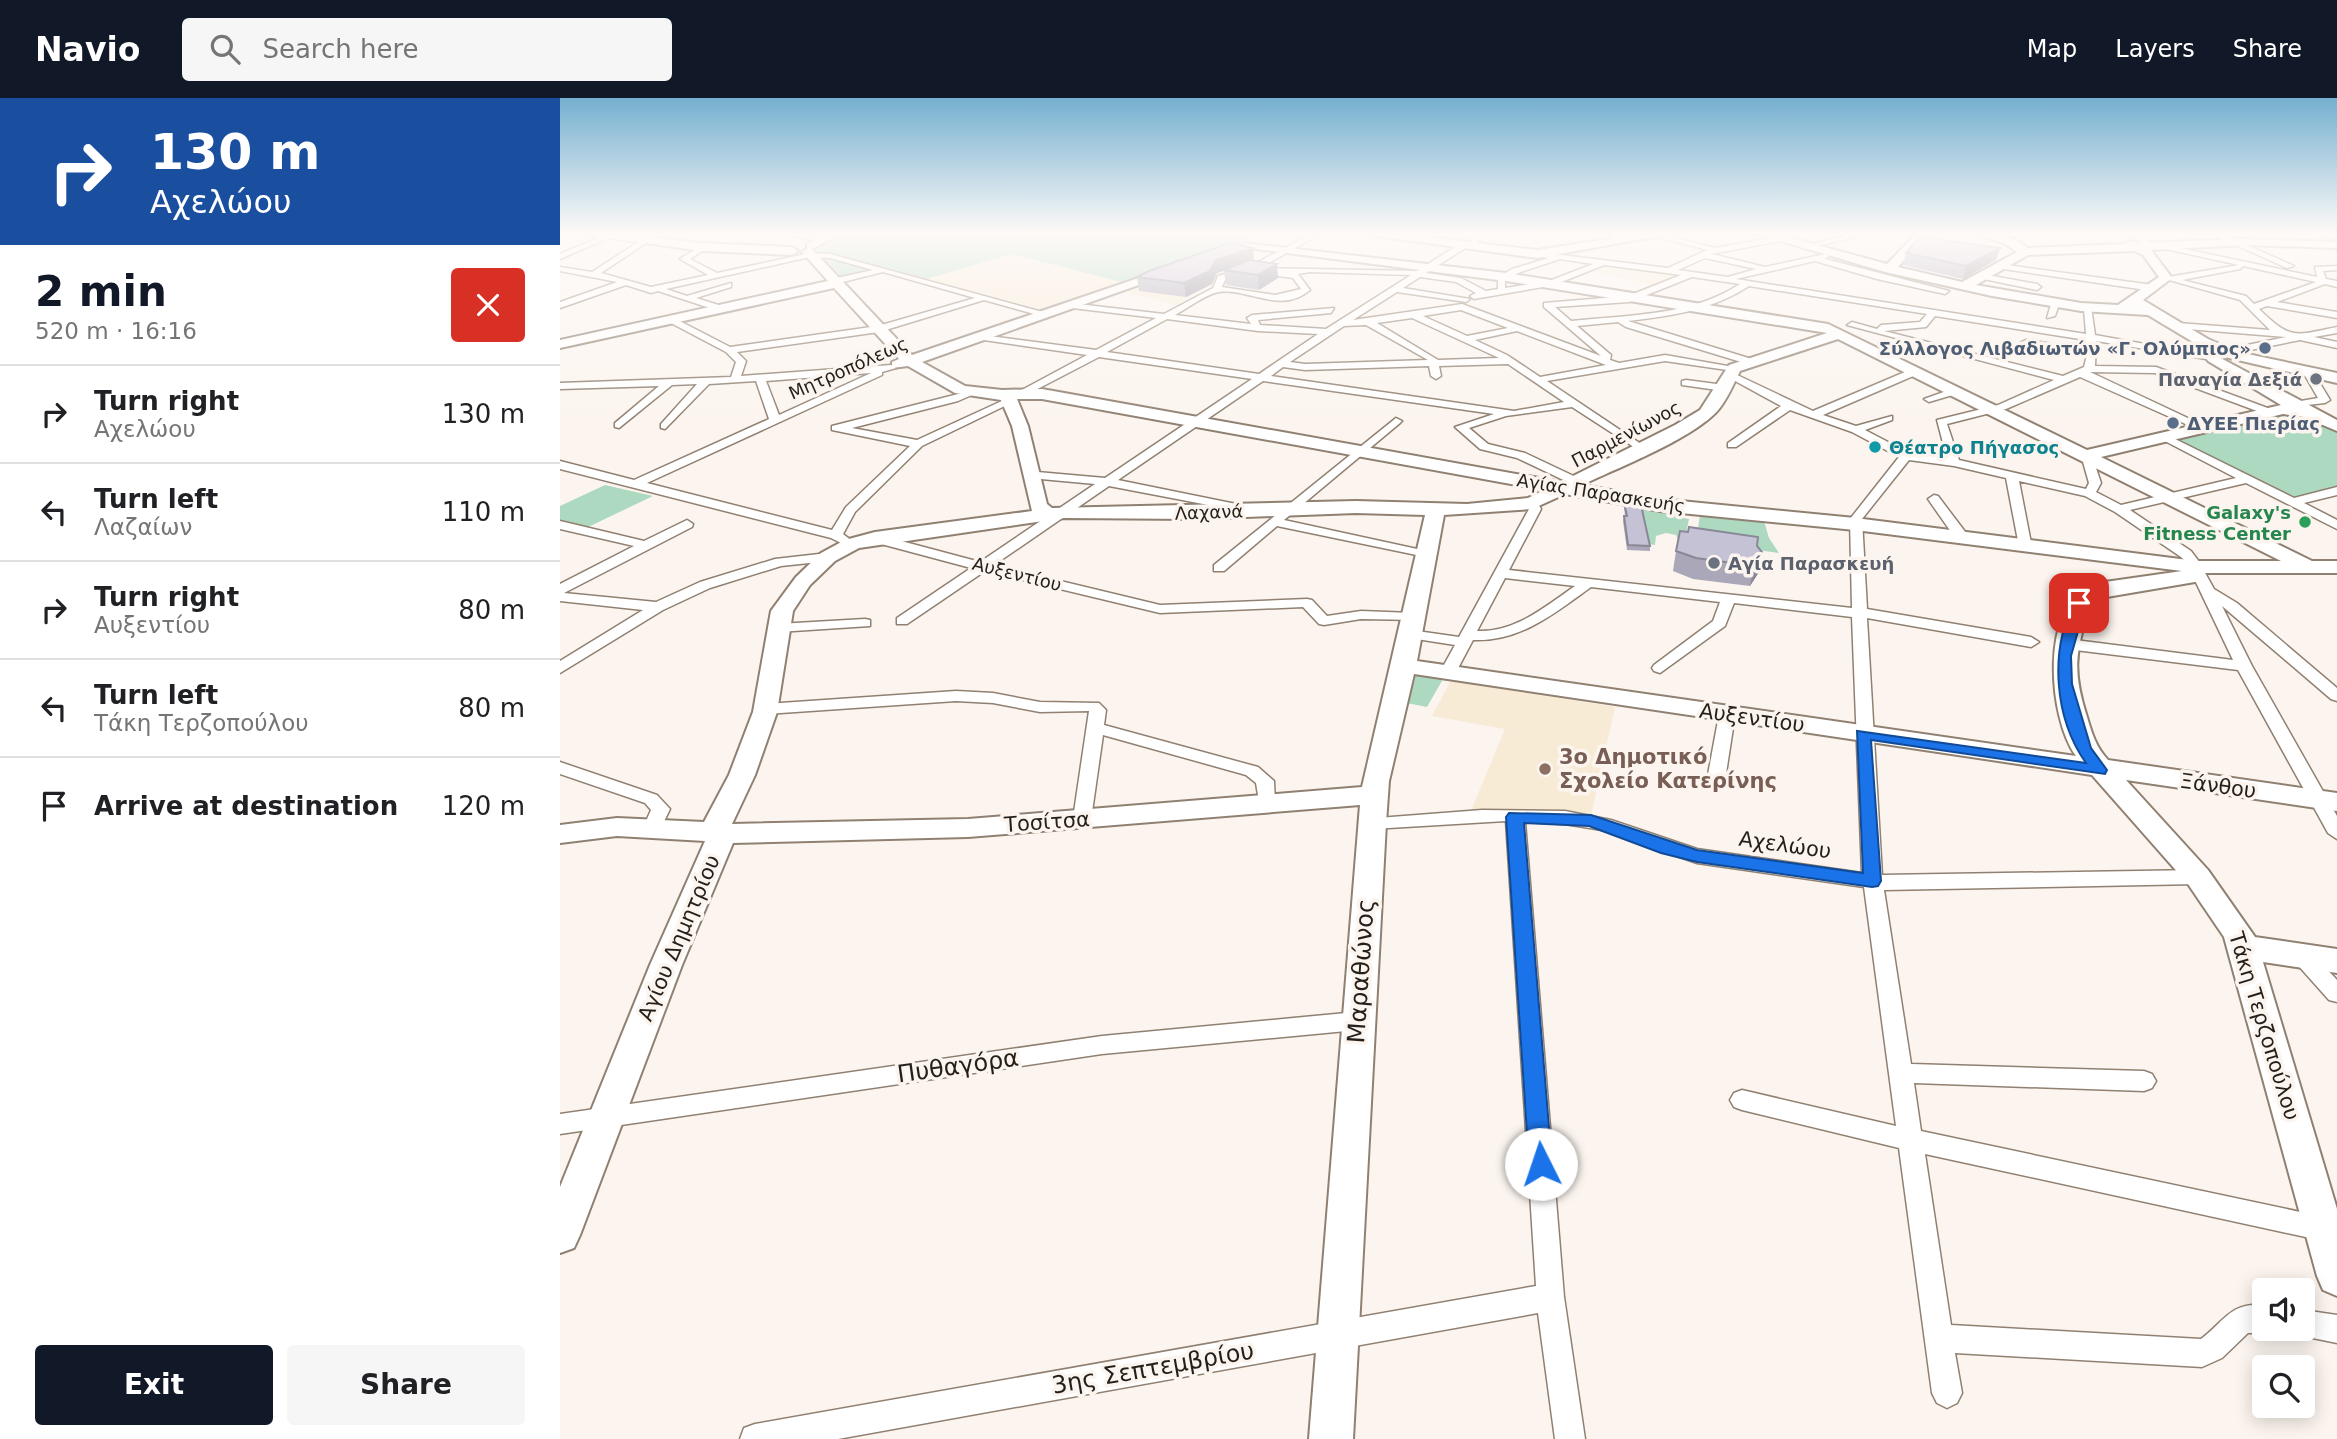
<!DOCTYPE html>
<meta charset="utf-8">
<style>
body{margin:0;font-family:"DejaVu Sans",sans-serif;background:#f6f6f6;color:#202124;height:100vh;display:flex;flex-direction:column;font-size:26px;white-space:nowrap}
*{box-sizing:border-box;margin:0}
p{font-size:23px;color:#757577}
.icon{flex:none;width:38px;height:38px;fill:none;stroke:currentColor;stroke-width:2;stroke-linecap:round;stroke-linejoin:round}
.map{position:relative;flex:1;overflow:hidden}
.details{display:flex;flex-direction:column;background:#fff;width:560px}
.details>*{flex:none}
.top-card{background:#1a4fa0;color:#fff;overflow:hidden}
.controls{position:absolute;left:1692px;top:1180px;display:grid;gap:14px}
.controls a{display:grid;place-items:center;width:63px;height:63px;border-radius:7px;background:#fff;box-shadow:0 4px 18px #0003;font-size:35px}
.pin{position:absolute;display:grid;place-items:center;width:60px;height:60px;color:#fff;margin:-30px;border-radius:14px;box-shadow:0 4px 10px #0006}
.me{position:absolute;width:77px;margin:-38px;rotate:356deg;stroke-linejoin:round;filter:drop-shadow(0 0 5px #0008)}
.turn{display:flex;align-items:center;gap:24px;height:147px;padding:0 35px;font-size:32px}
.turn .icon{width:91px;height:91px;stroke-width:2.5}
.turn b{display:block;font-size:49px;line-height:60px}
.round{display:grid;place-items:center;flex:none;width:74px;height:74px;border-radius:7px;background:#f6f6f6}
.summary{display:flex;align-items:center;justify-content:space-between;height:119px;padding:0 35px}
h1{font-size:42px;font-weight:800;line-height:52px;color:#111827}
.primary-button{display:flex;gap:14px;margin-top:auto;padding:14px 35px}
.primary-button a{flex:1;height:80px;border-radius:7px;background:#111827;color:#fff;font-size:28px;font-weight:800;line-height:80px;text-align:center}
.primary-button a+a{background:#f6f6f6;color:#202124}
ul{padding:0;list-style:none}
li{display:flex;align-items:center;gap:21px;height:98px;padding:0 35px;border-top:2px solid #e0e0e0}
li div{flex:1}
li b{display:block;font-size:26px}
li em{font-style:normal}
header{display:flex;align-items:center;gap:42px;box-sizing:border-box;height:98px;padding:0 35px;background:#111827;color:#fff}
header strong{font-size:33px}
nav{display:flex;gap:38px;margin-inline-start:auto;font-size:24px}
.search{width:490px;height:63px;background:#f6f6f6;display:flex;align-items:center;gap:18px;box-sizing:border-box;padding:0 24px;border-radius:7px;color:#757577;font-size:26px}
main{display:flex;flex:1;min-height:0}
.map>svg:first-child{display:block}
.education{fill:#f7ebd6}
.green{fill:#add9c0}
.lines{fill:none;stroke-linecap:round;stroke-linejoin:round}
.street-casing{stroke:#908071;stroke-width:3}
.secondary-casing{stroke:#908071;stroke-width:4}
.street{fill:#fff;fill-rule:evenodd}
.secondary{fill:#fff;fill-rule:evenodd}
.wall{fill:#a9a7b8}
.shaded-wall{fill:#8a8896}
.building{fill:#c5c2d6;stroke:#8a8896;stroke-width:2}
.route{fill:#1a73e8;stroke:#114b97;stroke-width:2}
.service-dot{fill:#5c6f8a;stroke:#fcf5ef;stroke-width:2.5}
.worship-dot{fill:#6b7280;stroke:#fcf5ef;stroke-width:2.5}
.culture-dot{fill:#0f9aa8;stroke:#fcf5ef;stroke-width:2.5}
.leisure-dot{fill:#2e9e5b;stroke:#fcf5ef;stroke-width:2.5}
.education-dot{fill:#8d6e63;stroke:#fcf5ef;stroke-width:2.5}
.labels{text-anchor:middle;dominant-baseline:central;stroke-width:7;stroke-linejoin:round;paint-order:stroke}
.far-service-label{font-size:18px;font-weight:bold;fill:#4e5e75;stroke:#fcf5ef;text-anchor:end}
.far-street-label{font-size:18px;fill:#251f19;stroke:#fcf5ef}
.far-worship-label{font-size:18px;font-weight:bold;fill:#5b616d;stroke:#fcf5ef;text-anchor:end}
.far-culture-label{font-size:18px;font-weight:bold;fill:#0d838f;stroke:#fcf5ef;text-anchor:start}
.far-leisure-label{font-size:18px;font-weight:bold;fill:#27864d;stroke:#fcf5ef;text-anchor:end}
.street-label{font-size:21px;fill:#251f19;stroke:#fcf5ef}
.education-label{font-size:21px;font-weight:bold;fill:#785e54;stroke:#fcf5ef;text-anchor:start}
.near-street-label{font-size:24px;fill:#251f19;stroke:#fcf5ef}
</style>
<header>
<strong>Navio</strong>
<div class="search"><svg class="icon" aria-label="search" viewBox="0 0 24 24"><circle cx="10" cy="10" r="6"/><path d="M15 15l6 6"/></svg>Search here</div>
<nav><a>Map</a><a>Layers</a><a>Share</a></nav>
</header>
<main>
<section class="details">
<div class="top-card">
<div class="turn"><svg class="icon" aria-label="right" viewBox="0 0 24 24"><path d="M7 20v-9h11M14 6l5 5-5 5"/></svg><div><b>130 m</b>Αχελώου</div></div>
</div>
<div class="summary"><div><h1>2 min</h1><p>520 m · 16:16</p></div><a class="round" style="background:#d93025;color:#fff"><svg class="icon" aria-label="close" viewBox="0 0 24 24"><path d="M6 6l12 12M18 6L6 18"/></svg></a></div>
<ul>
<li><svg class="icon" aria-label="right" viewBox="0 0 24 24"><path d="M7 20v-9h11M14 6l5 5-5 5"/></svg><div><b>Turn right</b><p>Αχελώου</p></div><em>130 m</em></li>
<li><svg class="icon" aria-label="left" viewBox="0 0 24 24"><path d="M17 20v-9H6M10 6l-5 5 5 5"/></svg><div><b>Turn left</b><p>Λαζαίων</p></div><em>110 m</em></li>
<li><svg class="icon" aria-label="right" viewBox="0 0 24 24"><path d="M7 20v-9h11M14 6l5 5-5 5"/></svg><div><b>Turn right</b><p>Αυξεντίου</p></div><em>80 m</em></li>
<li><svg class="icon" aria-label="left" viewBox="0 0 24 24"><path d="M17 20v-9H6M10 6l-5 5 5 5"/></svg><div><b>Turn left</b><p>Τάκη Τερζοπούλου</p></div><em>80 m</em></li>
<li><svg class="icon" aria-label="arrive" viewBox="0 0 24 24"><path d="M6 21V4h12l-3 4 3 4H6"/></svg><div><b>Arrive at destination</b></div><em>120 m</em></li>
</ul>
<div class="primary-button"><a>Exit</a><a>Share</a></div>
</section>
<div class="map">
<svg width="1777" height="1341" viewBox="0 0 1777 1341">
<rect width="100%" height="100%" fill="#fcf5ef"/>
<path class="education" d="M452 156 565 185 485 212 367 181Z
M1047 166 1124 178 1099 188 1030 173Z
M610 176 656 184 616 207 560 193Z
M891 582 1055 609 1031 717 974 711 910 715 945 631 872 618Z"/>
<path class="green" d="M284 135H708L565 185 452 156 367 181 324 169 282 179 257 153 266 141Z
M1734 313 1777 331V389L1733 401 1615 341Z
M45 387 93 398 24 431 0 425V408Z
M1080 409 1118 414V419L1129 421 1124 445 1119 444 1116 437 1106 435 1096 438 1095 447 1088 446Z
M1140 417 1204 423 1209 440 1219 455 1136 444Z
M853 576 883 581 867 609 846 605Z"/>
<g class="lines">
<defs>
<path id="street" d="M49 135H60L0 161V156Z
M218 135H239L265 141 261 143Z
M753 135H762L700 170 857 173 901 145 907 146 918 135H926L913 150 907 149 866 175 901 180 926 193 938 191V180L952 171 989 160 974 158 977 154 1108 170 1147 152 1083 135H1097L1155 150 1217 139 1220 143 1152 156 1205 169 1265 156 1269 158 1265 161 1389 193 1385 196 1317 181 1255 163 1176 181 1526 236 1524 211 1531 209 1535 237 1657 259 1652 262 1536 243 1535 268 1596 269 1713 312V316H1705L1595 275 1530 274 1649 330 1639 332 1520 279 1446 311 1387 326 1399 362 1526 391 1529 385 1521 357 1531 355 1541 385 1536 394 1561 407 1676 380 1601 341 1599 339 1605 336 1734 400 1777 389V397L1744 405 1777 422V431L1686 385 1570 412 1631 453 1643 469 1640 472 1644 473 1654 491 1677 505 1777 590V603L1771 601 1662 508 1692 568 1777 718V741L1768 735 1678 572 1507 551 1499 546 1507 541 1673 562 1632 476 1635 473 1621 459 1555 414 1525 398 1459 383 1471 445 1469 448H1459L1446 380 1394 368 1349 362 1302 421 1307 511 1471 539 1479 544 1471 549 1307 520 1322 777 1638 772 1645 774 1648 779 1645 784 1638 786 1324 792 1351 966 1584 973 1592 976 1596 983 1592 990 1584 993 1354 985 1361 1033 1764 1119 1773 1122 1777 1131 1773 1140 1764 1143 1365 1056 1391 1227 1641 1241C1665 1223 1670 1204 1704 1207V1230L1714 1231 1704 1235H1688L1662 1260 1642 1269 1395 1255 1402 1295 1397 1305 1387 1310 1377 1305 1372 1295 1339 1050 1182 1012 1174 1009 1170 1002 1174 995 1182 992 1336 1028 1304 789 1137 765 1042 732 1005 726 965 724 1004 1199 1025 1341H995L978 1215 278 1341H180L184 1330 195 1326 976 1188 946 723 812 731 803 725 805 721 922 712 1005 713 1051 722 1137 751 1302 775 1292 519 1174 505 1165 528 1100 575 1094 573 1092 570 1094 567 1153 523 1160 504 1031 489C995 515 960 544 913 542L896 574 888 579 880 574 895 547 850 540 843 536 850 532 899 539 969 411 966 405 972 401 976 402 981 411 949 472 1292 510 1290 421 1339 359 1292 334 1230 312 1176 349H1168V345L1221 308 1166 278 1175 276 1253 313 1352 271H1360V275L1263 317 1296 328 1332 318V322L1305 332 1349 355 1387 360 1377 322 1438 307 1494 282 1287 227 1292 224 1317 231 1321 227 1360 224 1367 216 1189 188C1152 212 1112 218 1068 223L1195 262V266L1191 267 1066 229 1058 224 1017 228 1051 257 1050 262 1059 265 1105 257 1179 270 1174 273 1105 263 987 283 1084 348V352L1080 353 1012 309 946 318 909 330 928 346 965 355 1020 381 1022 384 1016 388 957 360 920 351 895 329 934 316 703 283 558 382 681 407 685 408V414L549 388 434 467 600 507 747 501 752 502 767 518 801 513 853 515 858 516V522L801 521 764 527 759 526 743 509 600 515 425 473 347 526H337V520L411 470 310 443V437L315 436 420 464 535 386 470 380 466 379V373L545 380 692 281 539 259 464 298 459 295 460 293 527 257 417 241 412 238 414 236 536 252 596 220 512 210 509 205 604 216 653 190 658 178 689 169ZM1145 160 1196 171 1168 179 1118 172ZM1000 161 1033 166 989 183 945 190V183L958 175ZM1044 167 1121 177 1068 198 984 205V209L1041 258 902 206 793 222 837 194 906 204 910 201 843 190 860 179 896 184 916 195 910 198 914 201 994 187ZM692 174 733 180 741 191 715 197 662 189 665 182ZM750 174 851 177 766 231 700 227 698 222 771 215 774 210 692 217 687 220 691 226 615 217C628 210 646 196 659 194 689 190 720 217 750 192L738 176ZM1132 179 1180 186C1132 218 1068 217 1011 223L995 209 1069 204ZM901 212 948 230 907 238 863 218ZM1375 218 1526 242 1527 251 1466 242 1451 249 1456 252 1467 248 1527 257 1524 269 1503 278 1324 233 1366 229ZM852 220 939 260 878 262 817 225ZM607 221 698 233 758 236 699 276 547 254ZM806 227 868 262 745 266 730 264 784 228ZM957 233 1046 267 980 279 947 257 915 242ZM948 266 1004 304 954 313 711 278 723 269 745 272 869 268 871 278 876 281 881 278 879 268ZM945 480 1015 488C986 508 955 535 917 533Z
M1046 135H1056L1068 142 1061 144Z
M1295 135H1310L1246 151 1242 149Z
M1572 135H1578L1592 147V151H1586Z
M1649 135H1660L1734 168 1727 170Z
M1761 135 1777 137V142L1761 137Z
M83 141 86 145 41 175 91 189 148 177 120 161 142 147 145 151 130 161 157 175 250 155 270 156 490 216 485 219 424 202 319 234 177 254 186 263 181 278 331 267 336 270 322 274V277L87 385 272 432 286 409 350 348 272 332V328L414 292V296L398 303 292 330 357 342 444 302 453 304 362 348 295 414 283 436 292 443 285 447 271 440 0 371V363L74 382 209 321 196 283 149 286 105 331 101 330V326L137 286 112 287 59 330 55 329V325L99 288 0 291V285L171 279 176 264 166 254 109 224 107 222 112 219 170 249 318 228 415 200 323 174 275 186 272 181 313 172 270 160 250 159 106 191 127 198 171 185V189L136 200 165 209 162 214 98 193 91 195 66 187 0 210V204L57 184 0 173V169L32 174ZM311 275 219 317 206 283Z
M1601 146 1757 179 1755 169 1777 168V172L1763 173 1766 181 1777 183V189L1765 186 1717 204 1777 214V220L1707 208 1699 211C1731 242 1734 238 1777 229V235L1754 239 1777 244V250L1740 242 1666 257 1663 256V252L1726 239 1615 230 1613 228 1618 225 1710 232 1680 202 1602 180 1679 167 1601 150ZM1683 168 1756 184 1694 206 1686 198 1622 182 1680 171Z
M1440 166 1593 187 1597 190 1593 193 1437 170Z
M1422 176 1477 186 1481 189 1477 192 1419 180Z
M1495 203 1499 206 1495 218 1487 220 1491 206Z
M1748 271 1752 272 1770 302 1765 305 1729 309V305L1758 300 1743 274Z
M1126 282 1164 287 1169 290 1164 293 1122 287V283Z
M1395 290 1400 293 1399 295 1369 304 1364 301Z
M836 320 842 323 840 325 724 422 871 454V460L717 428 664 473H654V467Z
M1374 397 1378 398 1406 435V441H1396L1368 401Z
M127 422 133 426 132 429 4 495 96 504 140 484 215 461 268 455 275 459 268 463 221 468 150 490 103 512 0 575V563L83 512 0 503V486L74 448 0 431V423L84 443Z
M305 521 310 522V528L218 534 211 530 218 526Z
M396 593 433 595 480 604 539 605 546 612 544 627 698 669 714 683 715 705 706 711 700 709 696 685 686 677 543 637 531 721 522 727 515 725 513 721 529 613 480 614 433 605 396 603 206 616 198 611 206 606Z
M1167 612 1175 617 1165 682 1156 688 1147 682 1159 617Z
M0 664 97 697 110 711 99 734H85L83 730 91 712 85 705 0 676Z
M1743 851 1750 853 1777 882V904L1769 902 1736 865 1732 859 1736 853Z
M797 914 805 917 808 923 805 929 797 932 542 956 0 1036V1016L542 938Z
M1743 1212 1777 1217V1245L1733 1236 1731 1230H1743Z"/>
<path id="secondary" d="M14 135H53L142 145 232 149 238 153 232 157 142 153Z
M267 135H282L252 151 352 257 608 170 618 173 362 264 405 288 442 292 482 291 1001 384 1115 327 1140 312 1169 267 1267 235 946 183 688 150 682 147 684 145 946 175 1268 226 1527 352 1721 307 1648 263 1646 260 1653 256 1777 322V333L1744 319 1723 316 1541 359 1752 463H1777V475H1643L1642 482 1635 484 1535 501 1529 506C1517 555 1511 569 1527 619 1532 636 1536 649 1548 662L1777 695V713L1566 682 1648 772 1695 839 1777 851V875L1703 864 1777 1111V1198L1763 1192 1757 1178 1664 839 1628 786 1532 677 854 576 829 683 826 725 793 1341H749L800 707 408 739 173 745 122 867 20 1137 14 1150 0 1155V1089L90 867 145 743 57 738 0 745V727L57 720 144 724 169 677 193 614 211 513 236 479 261 455 285 442 315 434 472 413 452 328 441 302 395 295 348 268 332 270V264L339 261 274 190 0 250V242L268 183 242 154 247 151V146ZM1278 241 1721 463H1636L1295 420 1100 401 1022 387C1057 370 1135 340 1159 311 1168 300 1174 285 1180 273ZM457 301H482L984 392 968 400 907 406 796 403 492 410 487 406 468 328ZM1005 396 1100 413 1295 432 1622 473 1531 486C1480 508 1488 619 1516 658L857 563 884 417 972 411ZM796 415 865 417 802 689 408 721 172 726 195 677 217 614 233 513 250 487 275 463 299 450 504 420 634 421Z
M794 135H832L977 152 1086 135H1116L977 160Z
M1194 135H1213L1327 166 1353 139 1373 135 1361 143 1338 169 1402 184 1457 154 1444 145 1413 135 1452 140 1468 150 1564 146 1570 143 1578 145 1685 141 1777 144V150L1685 147 1591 152 1612 180 1583 202 1648 241 1678 254 1777 275V285L1669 260 1638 247 1588 217 1521 213 1432 198 1325 174ZM1574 153 1583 157 1599 179 1558 207 1521 205 1416 187 1468 157Z"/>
</defs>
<use href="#street" class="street-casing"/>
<use href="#secondary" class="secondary-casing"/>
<use href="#street" class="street"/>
<use href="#secondary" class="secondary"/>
</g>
<path class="wall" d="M1440 150 1436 162 1403 181 1343 167 1346 155Z
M694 163 718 180 699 192 666 187 664 173 657 175 652 186 626 199 579 193 577 179Z
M1064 404 1090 448V453L1067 452 1063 423 1064 418H1065L1064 409Z
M1128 434 1197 448 1202 454 1199 474 1190 488 1133 481 1113 473 1116 453Z"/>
<path class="shaded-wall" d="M693 150 694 163 657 175 652 186 626 199 624 185 656 162Z
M1440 150 1436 162 1403 181 1406 168Z
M717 166 718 180 699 192 698 177Z
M1202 454 1199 474 1190 488 1194 468Z"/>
<path class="building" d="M1360 139 1440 150 1406 168 1346 155Z
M670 145 693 150 656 162 650 173 624 185 577 179 589 173Z
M689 162 717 166 698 177 664 172Z
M1064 404 1081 407 1090 448 1068 447 1064 418H1067Z
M1129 429 1198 439 1197 448 1202 454 1194 468 1136 460 1116 453 1120 433 1128 434Z"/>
<linearGradient id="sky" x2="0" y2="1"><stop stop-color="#75b0d0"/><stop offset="0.42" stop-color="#fefaf8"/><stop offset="1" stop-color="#fefaf8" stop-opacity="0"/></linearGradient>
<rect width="1777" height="323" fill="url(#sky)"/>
<path class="route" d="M1515 503 1526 505 1511 558 1512 586 1531 650 1547 672 1545 676 1311 642 1321 783 1318 788 1312 789 1137 764 1101 755 1029 728 964 725 992 1066 989 1073 981 1076 973 1073 969 1066 946 719 949 715 1031 717 1137 752 1303 775 1297 633 1526 665C1494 620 1489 552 1515 503Z"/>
<g class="service-dot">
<circle cx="1705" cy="250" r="7"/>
<circle cx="1613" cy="325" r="7"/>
</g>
<g class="worship-dot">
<circle cx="1756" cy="281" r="7"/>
<circle cx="1154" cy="465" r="7"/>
</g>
<circle class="culture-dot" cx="1315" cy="349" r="7"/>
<circle class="leisure-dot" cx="1745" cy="424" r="7"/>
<circle class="education-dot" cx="985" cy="671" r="7"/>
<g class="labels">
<g class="far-service-label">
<text x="1691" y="250">Σύλλογος Λιβαδιωτών «Γ. Ολύμπιος»</text>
<text x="1627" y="325" text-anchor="start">ΔΥΕΕ Πιερίας</text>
</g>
<g class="far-street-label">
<text transform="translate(288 270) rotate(-24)">Μητροπόλεως</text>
<text transform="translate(1066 336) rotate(-28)">Παρμενίωνος</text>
<text transform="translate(1041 395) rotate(9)">Αγίας Παρασκευής</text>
<text transform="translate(649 414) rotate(-2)">Λαχανά</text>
<text transform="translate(457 476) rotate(14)">Αυξεντίου</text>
</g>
<g class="far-worship-label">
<text x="1742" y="281">Παναγία Δεξιά</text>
<text x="1168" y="465" text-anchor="start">Αγία Παρασκευή</text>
</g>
<g class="far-culture-label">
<text x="1329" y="349">Θέατρο Πήγασος</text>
</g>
<g class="far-leisure-label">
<text x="1731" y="414">Galaxy's<tspan x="1731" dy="21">Fitness Center</tspan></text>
</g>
<g class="street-label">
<text transform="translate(1192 620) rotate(8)">Αυξεντίου</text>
<text transform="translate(1658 688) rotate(8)">Ξάνθου</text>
<text transform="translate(487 724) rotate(-4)">Τοσίτσα</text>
<text transform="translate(1225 747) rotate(8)">Αχελώου</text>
<text transform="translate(119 840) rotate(-67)">Αγίου Δημητρίου</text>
<text transform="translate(1704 928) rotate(73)">Τάκη Τερζοπούλου</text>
</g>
<g class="education-label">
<text x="999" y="659">3ο Δημοτικό<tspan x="999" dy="24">Σχολείο Κατερίνης</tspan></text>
</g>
<g class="near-street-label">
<text transform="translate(801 873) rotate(-86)">Μαραθώνος</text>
<text transform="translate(398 968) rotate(-8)">Πυθαγόρα</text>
<text transform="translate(593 1270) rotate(-10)">3ης Σεπτεμβρίου</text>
</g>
</g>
</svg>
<div class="controls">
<a><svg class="icon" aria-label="sound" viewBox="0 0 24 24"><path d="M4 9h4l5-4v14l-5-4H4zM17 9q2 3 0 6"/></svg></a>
<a><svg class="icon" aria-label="search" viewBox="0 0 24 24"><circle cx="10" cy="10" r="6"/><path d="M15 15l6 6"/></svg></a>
</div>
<div class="pin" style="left:1519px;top:505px;background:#d93025"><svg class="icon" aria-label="arrive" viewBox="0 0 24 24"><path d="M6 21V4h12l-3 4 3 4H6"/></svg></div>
<svg class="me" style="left:981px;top:1066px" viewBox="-20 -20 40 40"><circle r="19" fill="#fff"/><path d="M0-13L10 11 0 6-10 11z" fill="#1a73e8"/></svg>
</div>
</main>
